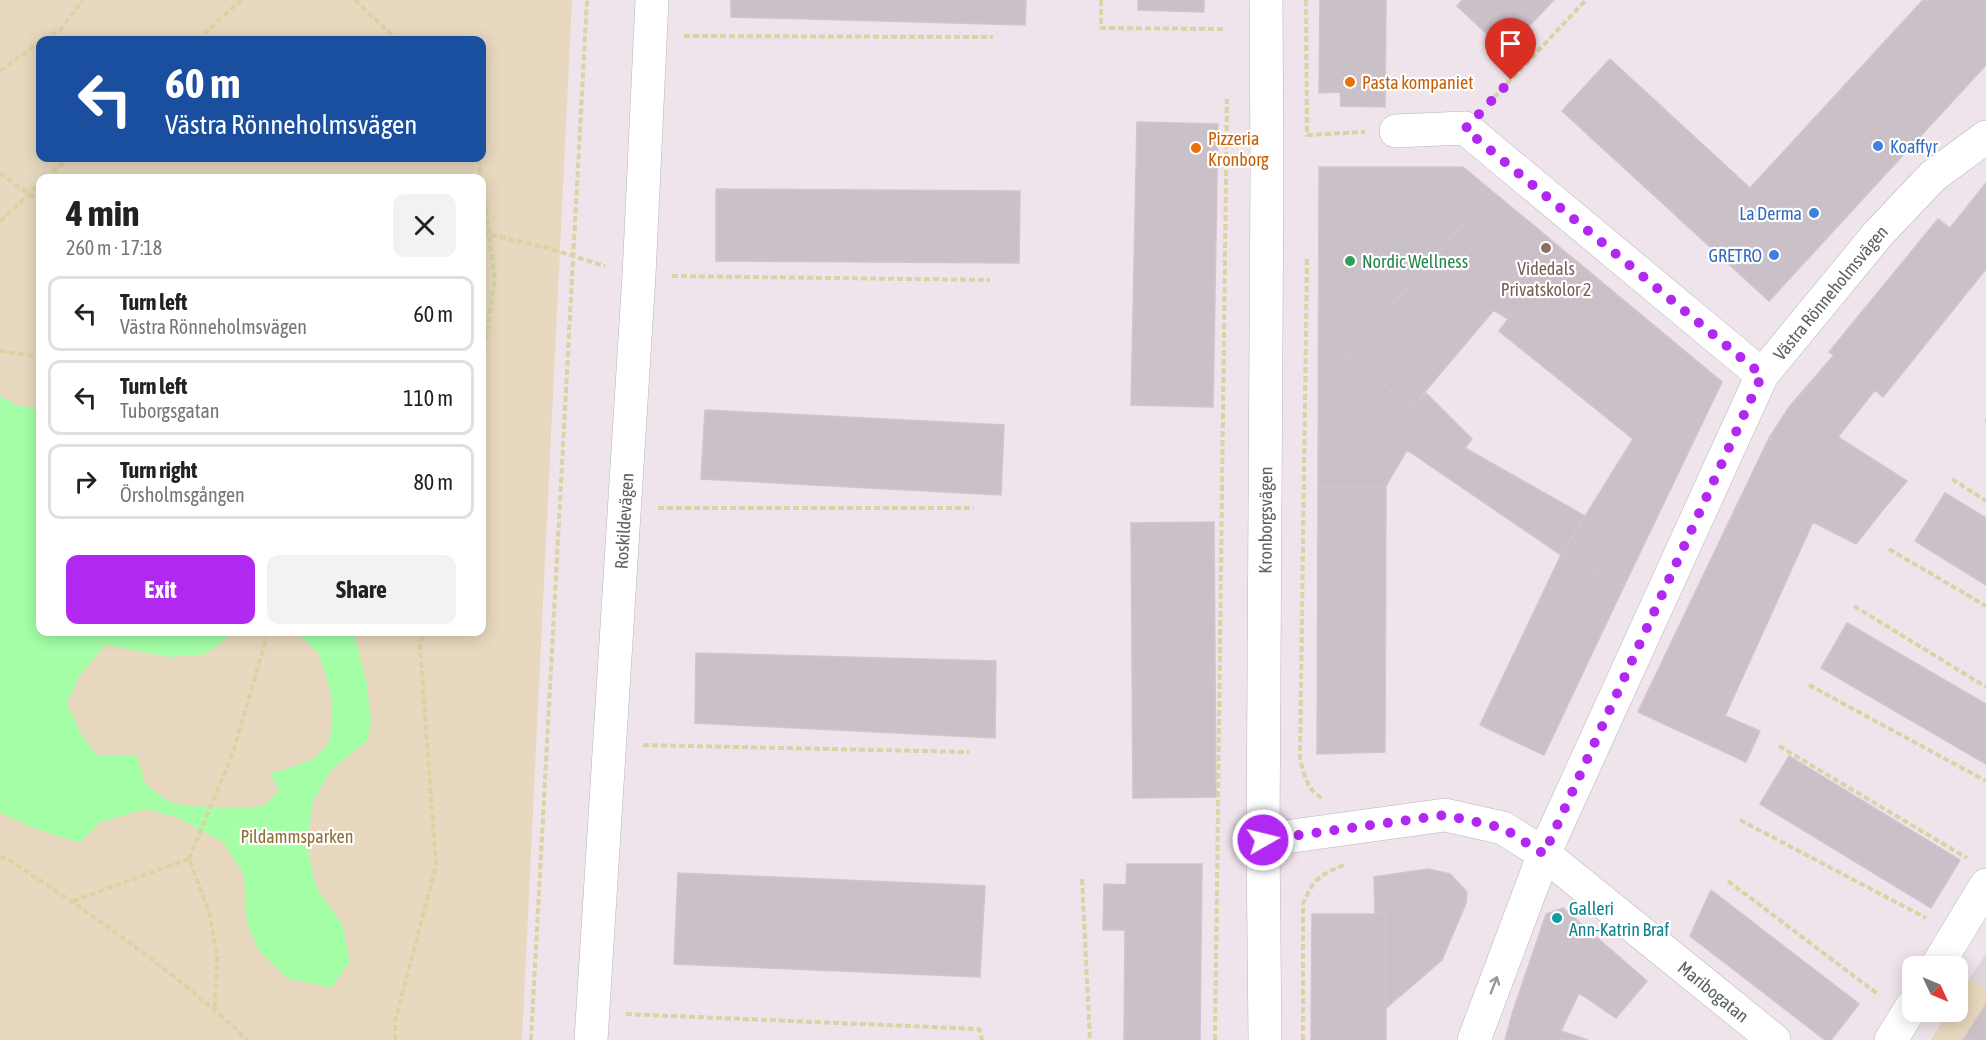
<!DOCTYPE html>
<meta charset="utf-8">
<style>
body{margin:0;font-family:"Asap Condensed",sans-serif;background:#f2f2f2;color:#222;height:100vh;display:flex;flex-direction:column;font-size:22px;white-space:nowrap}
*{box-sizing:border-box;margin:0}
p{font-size:20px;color:#767676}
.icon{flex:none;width:33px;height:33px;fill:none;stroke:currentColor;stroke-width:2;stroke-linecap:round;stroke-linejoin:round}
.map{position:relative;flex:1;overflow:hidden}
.details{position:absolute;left:36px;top:174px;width:450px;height:462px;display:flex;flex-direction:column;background:#fff;border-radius:12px;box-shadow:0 3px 15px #0003}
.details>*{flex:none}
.guide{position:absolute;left:36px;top:36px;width:450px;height:126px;border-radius:12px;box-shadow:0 3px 15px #0003;background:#1a4fa0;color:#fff;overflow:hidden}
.needle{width:39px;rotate:134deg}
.fabs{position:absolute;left:1902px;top:956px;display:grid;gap:12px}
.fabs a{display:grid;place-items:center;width:66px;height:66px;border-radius:12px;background:#fff;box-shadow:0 3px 15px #0003;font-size:30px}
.pin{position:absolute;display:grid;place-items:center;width:51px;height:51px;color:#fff;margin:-62px -26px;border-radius:50% 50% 50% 0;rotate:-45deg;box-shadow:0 0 6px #0007}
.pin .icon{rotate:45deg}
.me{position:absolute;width:66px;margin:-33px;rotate:82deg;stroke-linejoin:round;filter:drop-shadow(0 0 4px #0008)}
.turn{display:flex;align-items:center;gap:21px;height:126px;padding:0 30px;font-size:27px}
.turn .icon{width:78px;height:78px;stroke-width:2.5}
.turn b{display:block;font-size:42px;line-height:51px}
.round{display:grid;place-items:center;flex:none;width:63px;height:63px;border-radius:12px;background:#f2f2f2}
.head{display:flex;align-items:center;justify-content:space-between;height:102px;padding:0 30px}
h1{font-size:36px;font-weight:700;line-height:45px}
.cta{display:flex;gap:12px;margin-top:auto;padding:12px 30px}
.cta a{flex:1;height:69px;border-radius:12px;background:#b128f1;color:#fff;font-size:24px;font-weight:700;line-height:69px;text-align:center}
.cta a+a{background:#f2f2f2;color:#222}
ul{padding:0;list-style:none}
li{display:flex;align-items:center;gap:18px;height:75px;margin:0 12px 9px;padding:0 18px;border:3px solid #e0e0e0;border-radius:12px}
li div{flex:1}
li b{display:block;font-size:22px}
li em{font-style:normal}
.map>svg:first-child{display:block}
.industrial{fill:#ded6db}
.green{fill:#e8d8bf;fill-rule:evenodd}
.water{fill:#a4ffa7}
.building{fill:#cac0c7;stroke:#d4c2cf;stroke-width:1.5}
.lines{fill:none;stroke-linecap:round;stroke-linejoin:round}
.minor-casing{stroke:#b1b9b3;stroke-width:34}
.path{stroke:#dad3a2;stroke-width:4;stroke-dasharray:6 3;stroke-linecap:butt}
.minor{stroke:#fff;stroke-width:33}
.oneway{stroke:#959b96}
.route{stroke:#b128f1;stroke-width:10;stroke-dasharray:0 18}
.food-dot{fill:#e8710a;stroke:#fff;stroke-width:2}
.shop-dot{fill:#3f7fe0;stroke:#fff;stroke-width:2}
.education-dot{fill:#8d6e63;stroke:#fff;stroke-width:2}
.leisure-dot{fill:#2e9e5b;stroke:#fff;stroke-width:2}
.culture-dot{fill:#0f9aa8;stroke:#fff;stroke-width:2}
.labels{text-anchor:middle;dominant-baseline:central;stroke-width:4.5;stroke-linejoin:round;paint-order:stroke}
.food-label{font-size:18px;fill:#c56008;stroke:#fff;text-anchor:start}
.shop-label{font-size:18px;fill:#366cbe;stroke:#fff;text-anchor:end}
.leisure-label{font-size:18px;fill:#27864d;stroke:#fff;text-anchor:start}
.education-label{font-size:18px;fill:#785e54;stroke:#fff}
.street-label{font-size:18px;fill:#5c655d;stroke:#fff}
.park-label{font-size:18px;fill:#8d6e33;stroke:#fff}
.culture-label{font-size:18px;fill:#0d838f;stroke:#fff;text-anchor:start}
</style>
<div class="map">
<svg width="1986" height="1040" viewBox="0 0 1986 1040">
<rect width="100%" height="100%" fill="#efe4eb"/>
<path class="industrial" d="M1986 954V989L1970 978Z"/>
<path class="green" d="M0 0H572L522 1040H0ZM40 40H482V158H40ZM40 178H482V632H40Z
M1970 978 1986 989V1003L1963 1040H1931L1949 1011H1958V998Z"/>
<path class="water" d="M0 396 20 406 40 408V632H234L206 654 170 657 105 645 79 677 67 703 81 734 96 755 137 756 145 783 159 795 173 803 187 806 250 808 265 805 279 791 270 773 291 768 315 758 328 743 332 726 331 694 319 654 296 632H354L367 684 371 721 367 741 332 769 313 801 307 846 316 887 343 926 350 962 331 988 287 978 259 951 247 924 244 875 223 842 176 817 146 809 100 822 80 843 39 830 0 813Z"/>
<path class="building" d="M731 0H1026L1025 25 731 17Z
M1138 0H1204V12L1138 10Z
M1320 0H1386L1385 107 1341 106 1340 92 1319 93Z
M1462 0H1554L1505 51 1457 6Z
M1923 0H1986V65L1769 301 1562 111 1610 59 1750 188Z
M1137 122 1218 124 1213 407 1131 405Z
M1319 167H1463L1492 191 1347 356 1412 407 1426 393 1472 439 1465 448 1585 516 1561 555 1407 450 1386 486 1318 487Z
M1986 183V269L1883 397 1875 390 1838 437 1907 481 1882 511 1769 438 1789 407 1834 355 1829 352 1938 219 1950 228Z
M716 189 1020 191 1019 263 716 261Z
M1492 191 1722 382 1624 586 1561 555 1633 439 1499 331 1508 319 1494 310 1412 407 1347 356Z
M705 410 1004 425 1001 495 701 479Z
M1769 438 1882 511 1856 544 1813 522 1725 716 1760 731 1746 762 1638 712Z
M1386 486 1385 752 1317 754 1318 487Z
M1945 493 1986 518V585L1915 541Z
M1214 522 1216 797 1133 798 1131 523Z
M1561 555 1624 586 1544 755 1480 725Z
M1847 623 1986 704V764L1821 668Z
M696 653 996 661 995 738 695 723Z
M1789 756 1960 860 1931 908 1760 804Z
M1127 864H1202L1200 1040H1124L1125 930H1103L1104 884 1126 885Z
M1428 869 1450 874 1467 892 1466 903 1442 960 1386 1008V914H1375L1374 877Z
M678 873 985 886 980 977 674 964Z
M1711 890 1859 1004 1831 1040H1825L1690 936Z
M1563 908 1647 981 1616 1018 1579 993 1561 1031 1512 1014 1546 914Z
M1312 914H1386V1040H1311Z
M1986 1004V1040H1963Z
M1512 1014 1561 1031 1588 1040H1505Z"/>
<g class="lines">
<defs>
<g id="minor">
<path d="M1396 131 1465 128 1762 375"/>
<path id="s1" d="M1263 840 1445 815 1503 828 1544 854 1774 1040"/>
<path d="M1937 966 1986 885"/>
<path id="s2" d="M591 1040 639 275 652 0"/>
<path id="s3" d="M1265 1040 1263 840 1267 170 1266 0"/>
<path id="s4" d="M1474 1040 1544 854 1762 375 1878 234 1933 176 1986 137"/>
<path d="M1891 1040 1912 1006"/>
</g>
</defs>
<use href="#minor" class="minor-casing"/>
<path class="path" d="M355 0 397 40
M1101 0V28L1226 29
M1306 0 1307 135 1365 132
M684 36 993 37
M44 40 61 29 83 0
M197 40 241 0
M0 71 40 42
M1488 104 1586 0
M478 158 481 178
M0 173 40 202
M46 178 69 158
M482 183 495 279 482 363
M0 221 40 184
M482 233 544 247 605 266
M1307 259 1300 760C1305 776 1307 790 1322 798
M672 276 990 280
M0 351 40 357
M1985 421H1986
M1952 479 1986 501
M658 508H974
M1889 549 1986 606
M1854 606 1986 687
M1809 685 1986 781
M643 745 969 752
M1779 746 1967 858
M1740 820 1926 918
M0 857 7 859C92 913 174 972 248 1040
M189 859 234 750 268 632
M1082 879 1090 1040
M1728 881 1879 995
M73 901 189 859 209 912 217 955 215 1009
M626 1014 979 1029 982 1040
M395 1040V1021L436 866 420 646 423 632
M531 1040 587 0
M1215 1040 1227 99
M1303 1040V904C1313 880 1319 875 1344 865V863"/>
<use href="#minor" class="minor"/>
</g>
<defs><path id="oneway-shaft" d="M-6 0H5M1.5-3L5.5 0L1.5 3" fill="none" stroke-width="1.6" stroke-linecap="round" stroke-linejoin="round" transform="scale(1.5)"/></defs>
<use class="oneway" href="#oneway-shaft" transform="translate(1494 985) rotate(-69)"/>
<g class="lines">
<path class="route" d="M1263 840 1445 815 1503 828 1544 854 1762 375 1465 129 1511 80"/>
</g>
<g class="food-dot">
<circle cx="1350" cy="82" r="6"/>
<circle cx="1196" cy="148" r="6"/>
</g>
<g class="shop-dot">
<circle cx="1878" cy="146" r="6"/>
<circle cx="1814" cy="213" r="6"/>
<circle cx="1774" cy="255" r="6"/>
</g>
<circle class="education-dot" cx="1546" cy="248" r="6"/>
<circle class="leisure-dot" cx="1350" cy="261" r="6"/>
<circle class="culture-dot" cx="1557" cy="918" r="6"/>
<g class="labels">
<g class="food-label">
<text x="1362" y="82">Pasta kompaniet</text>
<text x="1208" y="138">Pizzeria<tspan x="1208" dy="21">Kronborg</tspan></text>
</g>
<g class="shop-label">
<text x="1890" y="146" text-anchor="start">Koaffyr</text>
<text x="1802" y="213">La Derma</text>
<text x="1762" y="255">GRETRO</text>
</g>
<g class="leisure-label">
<text x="1362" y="261">Nordic Wellness</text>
</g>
<g class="education-label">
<text x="1546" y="268">Videdals<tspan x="1546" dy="21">Privatskolor 2</tspan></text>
</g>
<g class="street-label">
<text stroke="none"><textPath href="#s4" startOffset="832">Västra Rönneholmsvägen</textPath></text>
<text stroke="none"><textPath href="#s2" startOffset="520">Roskildevägen</textPath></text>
<text stroke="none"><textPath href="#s3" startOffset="520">Kronborgsvägen</textPath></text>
<text stroke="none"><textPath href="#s1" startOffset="510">Maribogatan</textPath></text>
</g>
<g class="park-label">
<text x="297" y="836">Pildammsparken</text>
</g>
<g class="culture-label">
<text x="1569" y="908">Galleri<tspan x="1569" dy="21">Ann-Katrin Braf</tspan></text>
</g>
</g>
</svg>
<div class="fabs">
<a><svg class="needle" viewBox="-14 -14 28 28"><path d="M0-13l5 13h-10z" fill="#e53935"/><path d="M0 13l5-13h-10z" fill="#767676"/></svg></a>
</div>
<div class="pin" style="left:1511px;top:80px;background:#d93025"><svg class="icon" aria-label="arrive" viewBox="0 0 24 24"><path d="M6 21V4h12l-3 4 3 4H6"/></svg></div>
<svg class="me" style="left:1263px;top:840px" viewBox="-20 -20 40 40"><circle r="17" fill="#b128f1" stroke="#fff" stroke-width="3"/><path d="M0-11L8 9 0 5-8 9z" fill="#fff"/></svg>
<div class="guide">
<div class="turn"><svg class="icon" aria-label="left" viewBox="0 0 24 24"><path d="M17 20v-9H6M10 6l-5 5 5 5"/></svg><div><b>60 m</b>Västra Rönneholmsvägen</div></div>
</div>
<section class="details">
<div class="head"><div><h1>4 min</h1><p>260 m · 17:18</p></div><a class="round"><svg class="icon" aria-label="close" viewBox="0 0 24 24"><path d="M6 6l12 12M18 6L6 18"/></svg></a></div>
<ul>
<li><svg class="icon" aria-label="left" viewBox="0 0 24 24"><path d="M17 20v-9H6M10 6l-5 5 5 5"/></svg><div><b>Turn left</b><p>Västra Rönneholmsvägen</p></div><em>60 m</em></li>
<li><svg class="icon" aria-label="left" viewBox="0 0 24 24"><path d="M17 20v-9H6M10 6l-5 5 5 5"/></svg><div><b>Turn left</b><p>Tuborgsgatan</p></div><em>110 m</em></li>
<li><svg class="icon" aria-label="right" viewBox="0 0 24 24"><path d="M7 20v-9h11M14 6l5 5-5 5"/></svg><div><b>Turn right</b><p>Örsholmsgången</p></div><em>80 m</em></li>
</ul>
<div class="cta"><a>Exit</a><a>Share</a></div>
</section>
</div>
